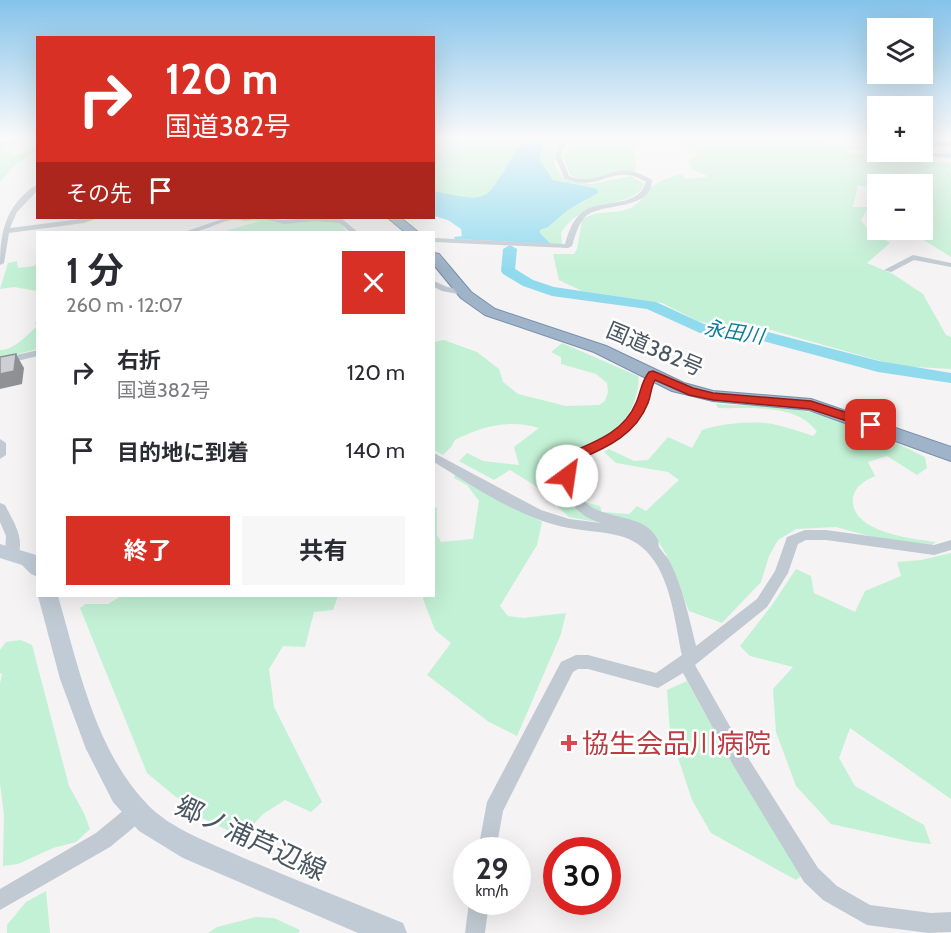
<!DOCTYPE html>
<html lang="ja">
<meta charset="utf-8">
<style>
body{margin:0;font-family:Cabin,"Noto Sans JP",sans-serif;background:#f7f7f7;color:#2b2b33;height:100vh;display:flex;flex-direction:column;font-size:22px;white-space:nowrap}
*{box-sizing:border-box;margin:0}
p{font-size:20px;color:#7c7c81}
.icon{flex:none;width:33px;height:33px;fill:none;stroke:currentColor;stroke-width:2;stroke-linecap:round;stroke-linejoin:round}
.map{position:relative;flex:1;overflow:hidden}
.drawer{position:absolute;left:36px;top:231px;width:399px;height:366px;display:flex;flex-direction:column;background:#fff;border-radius:0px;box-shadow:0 6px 24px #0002}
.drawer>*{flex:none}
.guide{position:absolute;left:36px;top:36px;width:399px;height:183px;border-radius:0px;box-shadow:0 6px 24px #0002;background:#d93025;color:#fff;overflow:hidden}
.controls{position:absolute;left:867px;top:18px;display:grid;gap:12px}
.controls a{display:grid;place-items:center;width:66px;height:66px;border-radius:0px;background:#fff;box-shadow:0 6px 24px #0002;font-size:30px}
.speed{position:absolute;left:453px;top:837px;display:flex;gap:12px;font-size:30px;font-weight:700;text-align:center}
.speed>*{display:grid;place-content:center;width:78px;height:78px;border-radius:50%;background:#fff;box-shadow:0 6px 24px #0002;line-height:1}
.speed small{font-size:15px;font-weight:400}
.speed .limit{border:9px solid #d22;background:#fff;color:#111}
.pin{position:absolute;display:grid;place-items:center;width:51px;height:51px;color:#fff;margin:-26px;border-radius:12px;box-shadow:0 3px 9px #0006}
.me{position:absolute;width:66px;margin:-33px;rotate:31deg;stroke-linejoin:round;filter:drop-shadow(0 0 4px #0008)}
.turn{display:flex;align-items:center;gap:21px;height:126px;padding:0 30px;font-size:27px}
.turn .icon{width:78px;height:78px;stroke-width:2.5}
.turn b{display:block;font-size:42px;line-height:51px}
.then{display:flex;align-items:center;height:57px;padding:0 30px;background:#0003;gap:12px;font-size:22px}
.round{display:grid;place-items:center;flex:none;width:63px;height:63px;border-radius:0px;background:#f7f7f7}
.overview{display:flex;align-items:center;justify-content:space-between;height:102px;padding:0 30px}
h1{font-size:36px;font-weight:700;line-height:45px}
.cta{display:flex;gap:12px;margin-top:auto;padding:12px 30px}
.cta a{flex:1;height:69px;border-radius:0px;background:#d93025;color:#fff;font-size:24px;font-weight:700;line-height:69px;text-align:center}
.cta a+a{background:#f7f7f7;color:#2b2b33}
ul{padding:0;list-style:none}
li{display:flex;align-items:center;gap:18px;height:78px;padding:0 30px}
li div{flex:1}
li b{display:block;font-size:22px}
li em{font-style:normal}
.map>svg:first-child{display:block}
.green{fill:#c3f1d5}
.water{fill:#90daee}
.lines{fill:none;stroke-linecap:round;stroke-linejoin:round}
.river{fill:#90daee;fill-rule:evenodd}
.trunk-casing{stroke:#7690ad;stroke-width:2}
.minor{fill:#c1cad2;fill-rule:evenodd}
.secondary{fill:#c1cbd6;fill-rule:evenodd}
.trunk{fill:#9fb4c9;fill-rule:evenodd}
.shaded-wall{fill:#909195}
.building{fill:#cdcfd5;stroke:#909195;stroke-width:1.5}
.route{fill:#d93025;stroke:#8d1f18;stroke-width:1.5}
.health-dot{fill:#e0444e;stroke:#fff;stroke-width:2}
.labels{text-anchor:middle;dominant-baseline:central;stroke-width:5;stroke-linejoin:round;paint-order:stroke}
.far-water-label{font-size:20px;font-style:italic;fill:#0c7c9b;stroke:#fff}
.street-label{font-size:22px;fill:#4a5661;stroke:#fff}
.near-health-label{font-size:27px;fill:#be3a42;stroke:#fff;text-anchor:start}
.near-street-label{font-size:27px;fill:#4a5661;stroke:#fff}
</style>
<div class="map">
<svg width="951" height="933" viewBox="0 0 951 933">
<rect width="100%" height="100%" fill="#f5f3f3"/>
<path class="green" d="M17 139H26L9 150 13 155 34 150 37 147V151L14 166 0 182V147Z
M447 139H561C557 156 548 160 563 178L591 184 631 176 645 184C629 212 586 194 561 233L562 244H551L540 233V230L548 227 568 210 587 200 594 188 553 180 541 162 536 146 522 144 514 148 516 152C483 200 495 204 434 191V141Z
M569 139H647L635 148 636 171 583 180 570 175 563 155 569 146Z
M671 139H812L854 147H869L863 141 877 142V148L847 149V152L854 154 898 152 933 157 935 159 874 155 875 158 907 162 910 159 951 163V257L911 232 910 230H922V184H878L877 191 858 185 853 207H868L861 220 866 227 890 243 867 263 893 274 923 294 946 335 951 337V369L898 366 760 327 710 324 698 321 662 303 582 291 559 280 553 254H574L577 249 582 220C597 209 612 215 628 209 640 205 643 194 652 187 659 181 674 175 683 174L685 179 706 177V175L693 170 688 161 697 155C689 147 679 147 671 139Z
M245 218 282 220 332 218 341 223 346 231 221 232 260 221H242Z
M17 261 18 268 34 266 37 263V291L14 287 0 289 8 263Z
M37 320V349L0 359V350C14 350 26 336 36 327L35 322Z
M444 340 477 352 499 369 503 382 518 394 566 406 599 405 605 401 608 392 607 383 596 374 561 364V357L551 352 562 343 638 376C640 385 637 391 635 399 632 410 624 423 615 431 585 454 536 443 568 498L600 506 602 512 629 514 637 506 646 511 679 480 668 472 616 463 604 452 609 449 634 461 648 460 668 437 692 448 702 430C724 423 755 420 777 425 789 428 802 432 813 436L817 432C797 403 750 409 718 408L716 404C742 406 769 405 795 409 839 417 885 437 925 457L927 468 917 475 887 456 868 462 875 476C864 481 855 486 853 498 849 532 912 539 936 542L932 545 880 539 836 527 796 529 778 540 769 556 761 582 722 623 689 611 666 554 652 532 640 525H613L569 517 534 485 510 470 494 480 459 461 467 453 483 461 519 465 514 447 539 428C510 419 482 426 455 440L451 447 443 455 434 450V342Z
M455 472 542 522 537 545 500 606 508 616 523 618 566 613 561 634 517 736 489 722 427 675 451 643 435 630 423 599 424 596H434V506L437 508V535L441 542 473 539 479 501 467 485 454 478Z
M951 553V799L850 728 839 758 855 786 924 825 931 844 913 842 831 824 796 786 776 732 773 689 793 667 750 656 740 646 772 605 796 569 811 576 814 593 855 612 865 591 901 576 897 562 921 560Z
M121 596H338L333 610 314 612 305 647 283 646 269 669 274 707 322 802 311 812 285 800 263 814 242 837 200 817 147 773 80 608 86 604H108Z
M21 640 32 645 69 786 84 813 90 829 76 842 53 848 18 864 3 866 4 815 0 783V684L2 674 0 673V650L6 642Z
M687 681 735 768 804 874 796 880 711 833 692 800 670 733 667 690Z
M46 891 50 933H7V925L26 902Z
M256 917 274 918 300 930 298 933H208L217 927Z"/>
<path class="water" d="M522 144 539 148 541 162 553 180 594 188 597 189 598 193 568 210 548 227 540 230V233L551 244 455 239 454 237 462 236 461 229 448 220 434 216V191C495 204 483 200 516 152L514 148Z"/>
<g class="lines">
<path class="river" d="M518 139H539L544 148 526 171 522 172 516 169 534 148 531 143Z
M510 245 517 249 515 269 533 280 554 287 656 302 704 324 752 328 879 361 951 373V383L878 372 752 338 700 333 647 309 552 296 523 286 503 274 501 271 503 249Z"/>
<defs>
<path id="trunk" d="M388 218H401L418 232H405Z
M434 253 439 254 471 292 495 309 606 346 684 383 713 391 811 399 951 447V461L809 410 713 401 672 391 594 352 485 315 461 298 434 265Z"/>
</defs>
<use href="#trunk" class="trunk-casing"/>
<path class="minor" d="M9 139H17L0 148V144Z
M562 139H568L561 156 569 176C595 186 606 169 630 171 638 172 645 176 652 180 652 211 603 202 586 216 578 224 575 236 572 246L568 248 434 242V238L565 244C568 233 572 222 580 214 597 197 637 211 646 182 641 179 635 176 629 175 602 173 597 191 564 178L555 156Z
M951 142V146L922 147V143Z
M904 152 951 154V158L907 154Z
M38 184V190L17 212 10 228 88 218H98L84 223 9 233 4 263 0 265C0 232 6 203 38 184Z
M225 218H255C248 222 239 219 231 220 215 223 201 234 184 232Z
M260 218 284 220 308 218 342 219 358 232H350L340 223 315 221 284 224Z
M913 255 951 263V267L914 260 891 272 884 270Z
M434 281 447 287 466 290 467 292 463 295 442 291 434 287Z
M38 350V356L0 365V359Z
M653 371 658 374C653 384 651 395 647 405 634 434 606 446 579 459 574 469 573 480 577 490 592 525 640 508 657 538 659 541 658 544 659 547 662 552 667 556 670 562 683 588 689 618 696 646L757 599 775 571 787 537 805 530H826L934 545 951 540V550L934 555 826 540H806L798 544 788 573 767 607 695 665 745 753 818 868 837 886 870 905 931 913 951 912V932L928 933 867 925 823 900 804 882 733 765 683 673 658 688 588 669H578L573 672 503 811 496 850H478L487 802 561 662 576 655H588L656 673 682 655C673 613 669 549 620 536 597 530 574 531 552 524 509 511 471 485 434 462V453L541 510 569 519 601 523C585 518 574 510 567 495 561 483 560 466 569 455 573 450 583 447 590 444 602 438 615 432 624 421 638 407 639 388 649 372Z
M0 439 6 443V455L0 459Z
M0 503 5 505C13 521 26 539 17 558L12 559 7 558 5 554 6 536 0 522Z
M137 803 144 805 146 812 144 819 110 847 0 910V889L96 833 130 805Z
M469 902H489L485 933H465Z"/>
<path class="secondary" d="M0 544 36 555 38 577 31 574 22 565 0 558Z
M38 596H58C78 665 95 750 147 804 169 827 201 839 230 852 287 877 345 899 403 923L407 933H358L183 858 139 831 113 802 86 749 60 679Z"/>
<use href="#trunk" class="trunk"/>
</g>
<path class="shaded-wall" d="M16 354 24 368 22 384 0 389V374Z"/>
<path class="building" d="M16 354 14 371 0 374V357Z"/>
<linearGradient id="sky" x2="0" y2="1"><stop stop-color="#85c3ea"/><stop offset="0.51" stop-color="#fafafa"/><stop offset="1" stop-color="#fafafa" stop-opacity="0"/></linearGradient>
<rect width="951" height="270" fill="url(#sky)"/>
<path class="route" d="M653 371 693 388 713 393 811 401 876 422 877 425 871 429 810 409 713 400 689 395 655 380C651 387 651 395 648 403 636 434 608 447 580 459L572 480H563L561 476 569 453C595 442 624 432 636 403 641 392 641 382 649 372Z"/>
<path class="health-dot" d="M566 734h6v6h6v6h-6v6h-6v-6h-6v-6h6z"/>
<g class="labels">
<g class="far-water-label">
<text transform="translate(734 332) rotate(9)">永田川</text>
</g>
<g class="street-label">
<text transform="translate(655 349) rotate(23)">国道382号</text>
</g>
<g class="near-health-label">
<text x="582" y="743">協生会品川病院</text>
</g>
<g class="near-street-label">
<text transform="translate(251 838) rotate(25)">郷ノ浦芦辺線</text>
</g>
</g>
</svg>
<div class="controls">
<a><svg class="icon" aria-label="layers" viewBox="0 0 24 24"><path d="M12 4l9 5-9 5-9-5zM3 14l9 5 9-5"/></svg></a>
<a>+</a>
<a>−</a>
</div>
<div class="speed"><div>29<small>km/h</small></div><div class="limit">30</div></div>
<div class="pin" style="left:871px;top:425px;background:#d93025"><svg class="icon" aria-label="arrive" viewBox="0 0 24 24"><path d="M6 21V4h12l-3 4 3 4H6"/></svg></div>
<svg class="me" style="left:567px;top:476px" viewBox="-20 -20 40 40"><circle r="19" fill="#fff"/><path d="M0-13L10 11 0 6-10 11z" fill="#d93025"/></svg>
<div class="guide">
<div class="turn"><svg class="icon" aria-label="right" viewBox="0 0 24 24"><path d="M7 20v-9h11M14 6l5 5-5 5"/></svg><div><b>120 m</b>国道382号</div></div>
<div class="then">その先<svg class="icon" aria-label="arrive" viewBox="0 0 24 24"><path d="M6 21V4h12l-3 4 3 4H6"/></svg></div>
</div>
<section class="drawer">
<div class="overview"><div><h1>1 分</h1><p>260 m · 12:07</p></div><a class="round" style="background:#d93025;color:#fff"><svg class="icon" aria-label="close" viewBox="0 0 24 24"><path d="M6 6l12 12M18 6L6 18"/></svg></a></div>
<ul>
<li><svg class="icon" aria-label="right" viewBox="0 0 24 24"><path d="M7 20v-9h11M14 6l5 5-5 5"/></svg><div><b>右折</b><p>国道382号</p></div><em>120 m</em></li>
<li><svg class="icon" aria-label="arrive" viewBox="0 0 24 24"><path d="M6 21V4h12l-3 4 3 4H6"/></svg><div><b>目的地に到着</b></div><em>140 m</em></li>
</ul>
<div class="cta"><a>終了</a><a>共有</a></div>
</section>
</div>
